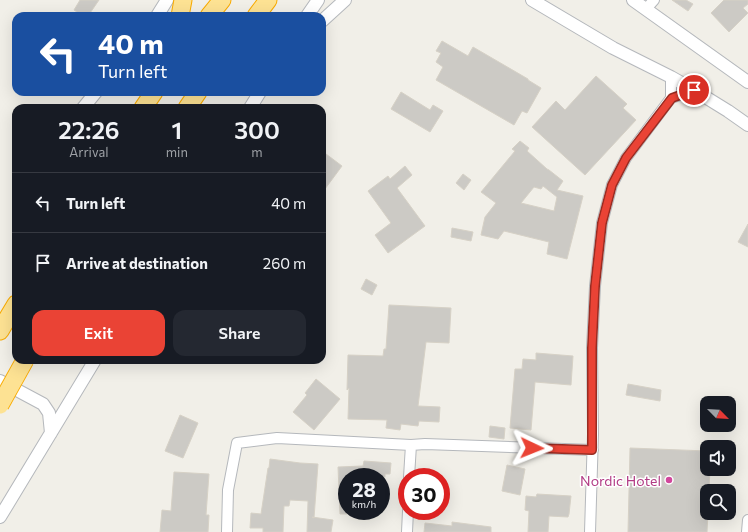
<!DOCTYPE html>
<style>
body{margin:0;font-family:Commissioner,sans-serif;background:#242831;color:#f1f3f6;height:100vh;display:flex;flex-direction:column;font-size:15px;white-space:nowrap}
*{box-sizing:border-box;margin:0}
p{font-size:13px;color:#9ea1a6}
.icon{flex:none;width:22px;height:22px;fill:none;stroke:currentColor;stroke-width:2;stroke-linecap:round;stroke-linejoin:round}
.map{position:relative;flex:1;overflow:hidden}
.side{position:absolute;left:12px;top:104px;width:314px;height:260px;display:flex;flex-direction:column;background:#171b24;border-radius:12px;box-shadow:0 4px 16px #0002}
.side>*{flex:none}
.top-card{position:absolute;left:12px;top:12px;width:314px;height:84px;border-radius:12px;box-shadow:0 4px 16px #0002;background:#1a4fa0;color:#fff;overflow:hidden}
.needle{width:26px;rotate:114deg}
.fabs{position:absolute;left:700px;top:396px;display:grid;gap:8px}
.fabs a{display:grid;place-items:center;width:36px;height:36px;border-radius:8px;background:#171b24;box-shadow:0 4px 16px #0002;font-size:20px}
.speed{position:absolute;left:338px;top:468px;display:flex;gap:8px;font-size:20px;font-weight:700;text-align:center}
.speed>*{display:grid;place-content:center;width:52px;height:52px;border-radius:50%;background:#171b24;box-shadow:0 4px 16px #0002;line-height:1}
.speed small{font-size:10px;font-weight:400}
.speed .limit{border:6px solid #d22;background:#fff;color:#111}
.pin{position:absolute;display:grid;place-items:center;width:34px;height:34px;color:#fff;margin:-17px;border:2px solid #fff;border-radius:50%;box-shadow:0 1px 4px #0007}
.me{position:absolute;width:44px;margin:-22px;rotate:92deg;stroke-linejoin:round;filter:drop-shadow(0 0 3px #0008)}
.turn{display:flex;align-items:center;gap:14px;height:84px;padding:0 20px;font-size:18px}
.turn .icon{width:52px;height:52px;stroke-width:2.5}
.turn b{display:block;font-size:28px;line-height:34px}
.eta{display:flex;justify-content:space-evenly;align-items:center;height:68px;text-align:center}
.eta b{font-size:24px;font-weight:600;line-height:28px}
.cta{display:flex;gap:8px;margin-top:auto;padding:8px 20px}
.cta a{flex:1;height:46px;border-radius:12px;background:#ea4335;color:#fff;font-size:16px;font-weight:600;line-height:46px;text-align:center}
.cta a+a{background:#242831;color:#f1f3f6}
ul{padding:0;list-style:none}
li{display:flex;align-items:center;gap:12px;height:60px;padding:0 20px;border-top:1px solid #363941}
li div{flex:1}
li b{display:block;font-size:15px}
li em{font-style:normal}
.map>svg:first-child{display:block}
.building{fill:#cccac5;stroke:#d6d1c6;fill-rule:evenodd}
.lines{fill:none;stroke-linecap:round;stroke-linejoin:round}
.minor-casing{stroke:#b5b8bc;stroke-width:12}
.tertiary-casing{stroke:#b5b8bc;stroke-width:14}
.motorway-casing{stroke:#f9ab00;stroke-width:19}
.minor{stroke:#fff;stroke-width:10}
.tertiary{stroke:#fff;stroke-width:12}
.motorway{stroke:#fde293;stroke-width:17}
.motorway-bridge-casing{stroke:#f9ab00;stroke-width:19;stroke-linecap:butt}
.motorway-bridge{stroke:#fde293;stroke-width:17}
.route-casing{stroke:#982c22;stroke-width:10}
.route{stroke:#ea4335;stroke-width:7}
.hotel-dot{fill:#d1479c;stroke:#fff;stroke-width:1.5}
.labels{text-anchor:middle;dominant-baseline:central;stroke-width:3;stroke-linejoin:round;paint-order:stroke}
.hotel-label{font-size:14px;fill:#b23c85;stroke:#fff;text-anchor:end}
</style>
<div class="map">
<svg width="748" height="532" viewBox="0 0 748 532">
<rect width="100%" height="100%" fill="#f1efe8"/>
<path class="building" d="M80 0H99L88 16H83L74 10Z
M672 0H686L693 4 688 11Z
M724 0H748V4L743 8 748 13 729 32 711 13Z
M442 41 468 56 473 47 528 79V80L541 88 527 113 522 111 514 125 436 80 443 67 436 62 441 53 436 51Z
M596 76 627 104 623 108 636 120 585 175 532 127 556 101 565 110Z
M401 92 430 110 433 105 443 111 430 132 391 109Z
M520 141 529 148 527 151 547 169 549 170 563 181 557 190 583 196 567 259 547 254 549 242 504 231 498 239 481 235 485 217 496 203 481 192 515 151 512 149ZM543 186 557 197 554 211 521 203 534 187 541 189Z
M322 151 342 166 322 193Z
M405 166 412 175 397 188 425 226 388 253 375 235 391 223 368 191 388 176 390 179Z
M463 174 471 180 464 190 456 183Z
M748 224V247L738 242Z
M452 228 473 232 471 241 451 237Z
M366 279 377 285 372 295 361 289Z
M389 305 451 308 449 343 426 342 418 406 440 407 439 422 419 421 418 426 401 424 400 430 386 428 387 420 348 419 349 388 347 390 348 355 383 356 384 349H386Z
M536 353 573 356 571 385 535 382 531 430 510 428 515 369H522L523 359 536 360Z
M316 379 340 399 314 430 293 412 307 395 305 393Z
M628 384 661 390 660 401 626 395Z
M180 415 198 423 183 458 165 451Z
M490 426 505 428 504 439 489 437Z
M630 448 707 451V469H710L709 491H707V513H708L707 532H628Z
M270 459 300 463 318 464 314 518 312 517 333 520 331 532H307L308 501 290 500 289 506H284L283 532H263V528H250L251 513 261 514 268 468H269Z
M364 461 391 463 390 474H385V477H347V514H340L338 467 363 466Z
M507 465 525 469 520 495 502 491Z
M174 472 209 474 206 515H209L208 532H160L162 510 171 511Z
M537 494 571 496 569 514 568 517 549 516 548 532H528L529 511 525 510 526 496 536 497Z
M452 522 491 527V532H424L425 523 452 526Z"/>
<g class="lines">
<defs>
<path id="minor" d="M646 9 654 0
M671 77V98
M409 477 411 445
M227 532 228 490 237 443 277 438 411 445 425 444 593 450
M407 532 408 511
M590 532 593 434 592 348 595 286 602 223 612 185 626 158 671 98 694 90
M747 532 748 520"/>
<path id="tertiary" d="M532 0 613 48 671 77 694 90 728 111 748 125
M633 0 748 82
M157 16 167 0
M307 16 318 0
M322 21 345 0
M83 108 96 92
M250 108 260 92
M0 381 43 404 49 413 51 433
M0 517 95 360"/>
<path id="motorway" d="M180 16 183 0
M209 16 222 0
M256 16 268 0
M143 108 154 92
M187 108 198 92
M0 331 16 304"/>
</defs>
<use href="#minor" class="minor-casing"/>
<use href="#tertiary" class="tertiary-casing"/>
<use href="#motorway" class="motorway-casing"/>
<use href="#minor" class="minor"/>
<use href="#tertiary" class="tertiary"/>
<use href="#motorway" class="motorway"/>
<defs>
<path id="motorway-bridge" d="M0 405 25 360"/>
</defs>
<use href="#motorway-bridge" class="motorway-bridge-casing"/>
<use href="#motorway-bridge" class="motorway-bridge"/>
</g>
<g class="lines">
<defs>
<path id="route" d="M532 448 592 450V348L595 286 602 223 612 185 626 158 672 98 694 90"/>
</defs>
<use href="#route" class="route-casing"/>
<use href="#route" class="route"/>
</g>
<circle class="hotel-dot" cx="669" cy="480" r="4"/>
<g class="labels">
<g class="hotel-label">
<text x="661" y="480">Nordic Hotel</text>
</g>
</g>
</svg>
<div class="fabs">
<a><svg class="needle" viewBox="-14 -14 28 28"><path d="M0-13l5 13h-10z" fill="#e53935"/><path d="M0 13l5-13h-10z" fill="#9ea1a6"/></svg></a>
<a><svg class="icon" aria-label="sound" viewBox="0 0 24 24"><path d="M4 9h4l5-4v14l-5-4H4zM17 9q2 3 0 6"/></svg></a>
<a><svg class="icon" aria-label="search" viewBox="0 0 24 24"><circle cx="10" cy="10" r="6"/><path d="M15 15l6 6"/></svg></a>
</div>
<div class="speed"><div>28<small>km/h</small></div><div class="limit">30</div></div>
<div class="pin" style="left:694px;top:90px;background:#d93025"><svg class="icon" aria-label="arrive" viewBox="0 0 24 24"><path d="M6 21V4h12l-3 4 3 4H6"/></svg></div>
<svg class="me" style="left:532px;top:448px" viewBox="-20 -20 40 40"><path d="M0-17L14 15 0 8-14 15z" fill="#ea4335" stroke="#fff" stroke-width="4"/></svg>
<div class="top-card">
<div class="turn"><svg class="icon" aria-label="left" viewBox="0 0 24 24"><path d="M17 20v-9H6M10 6l-5 5 5 5"/></svg><div><b>40 m</b>Turn left</div></div>
</div>
<section class="side">
<div class="eta">
<div><b>22:26</b><p>Arrival</p></div>
<div><b>1</b><p>min</p></div>
<div><b>300</b><p>m</p></div>
</div>
<ul>
<li><svg class="icon" aria-label="left" viewBox="0 0 24 24"><path d="M17 20v-9H6M10 6l-5 5 5 5"/></svg><div><b>Turn left</b></div><em>40 m</em></li>
<li><svg class="icon" aria-label="arrive" viewBox="0 0 24 24"><path d="M6 21V4h12l-3 4 3 4H6"/></svg><div><b>Arrive at destination</b></div><em>260 m</em></li>
</ul>
<div class="cta"><a>Exit</a><a>Share</a></div>
</section>
</div>
